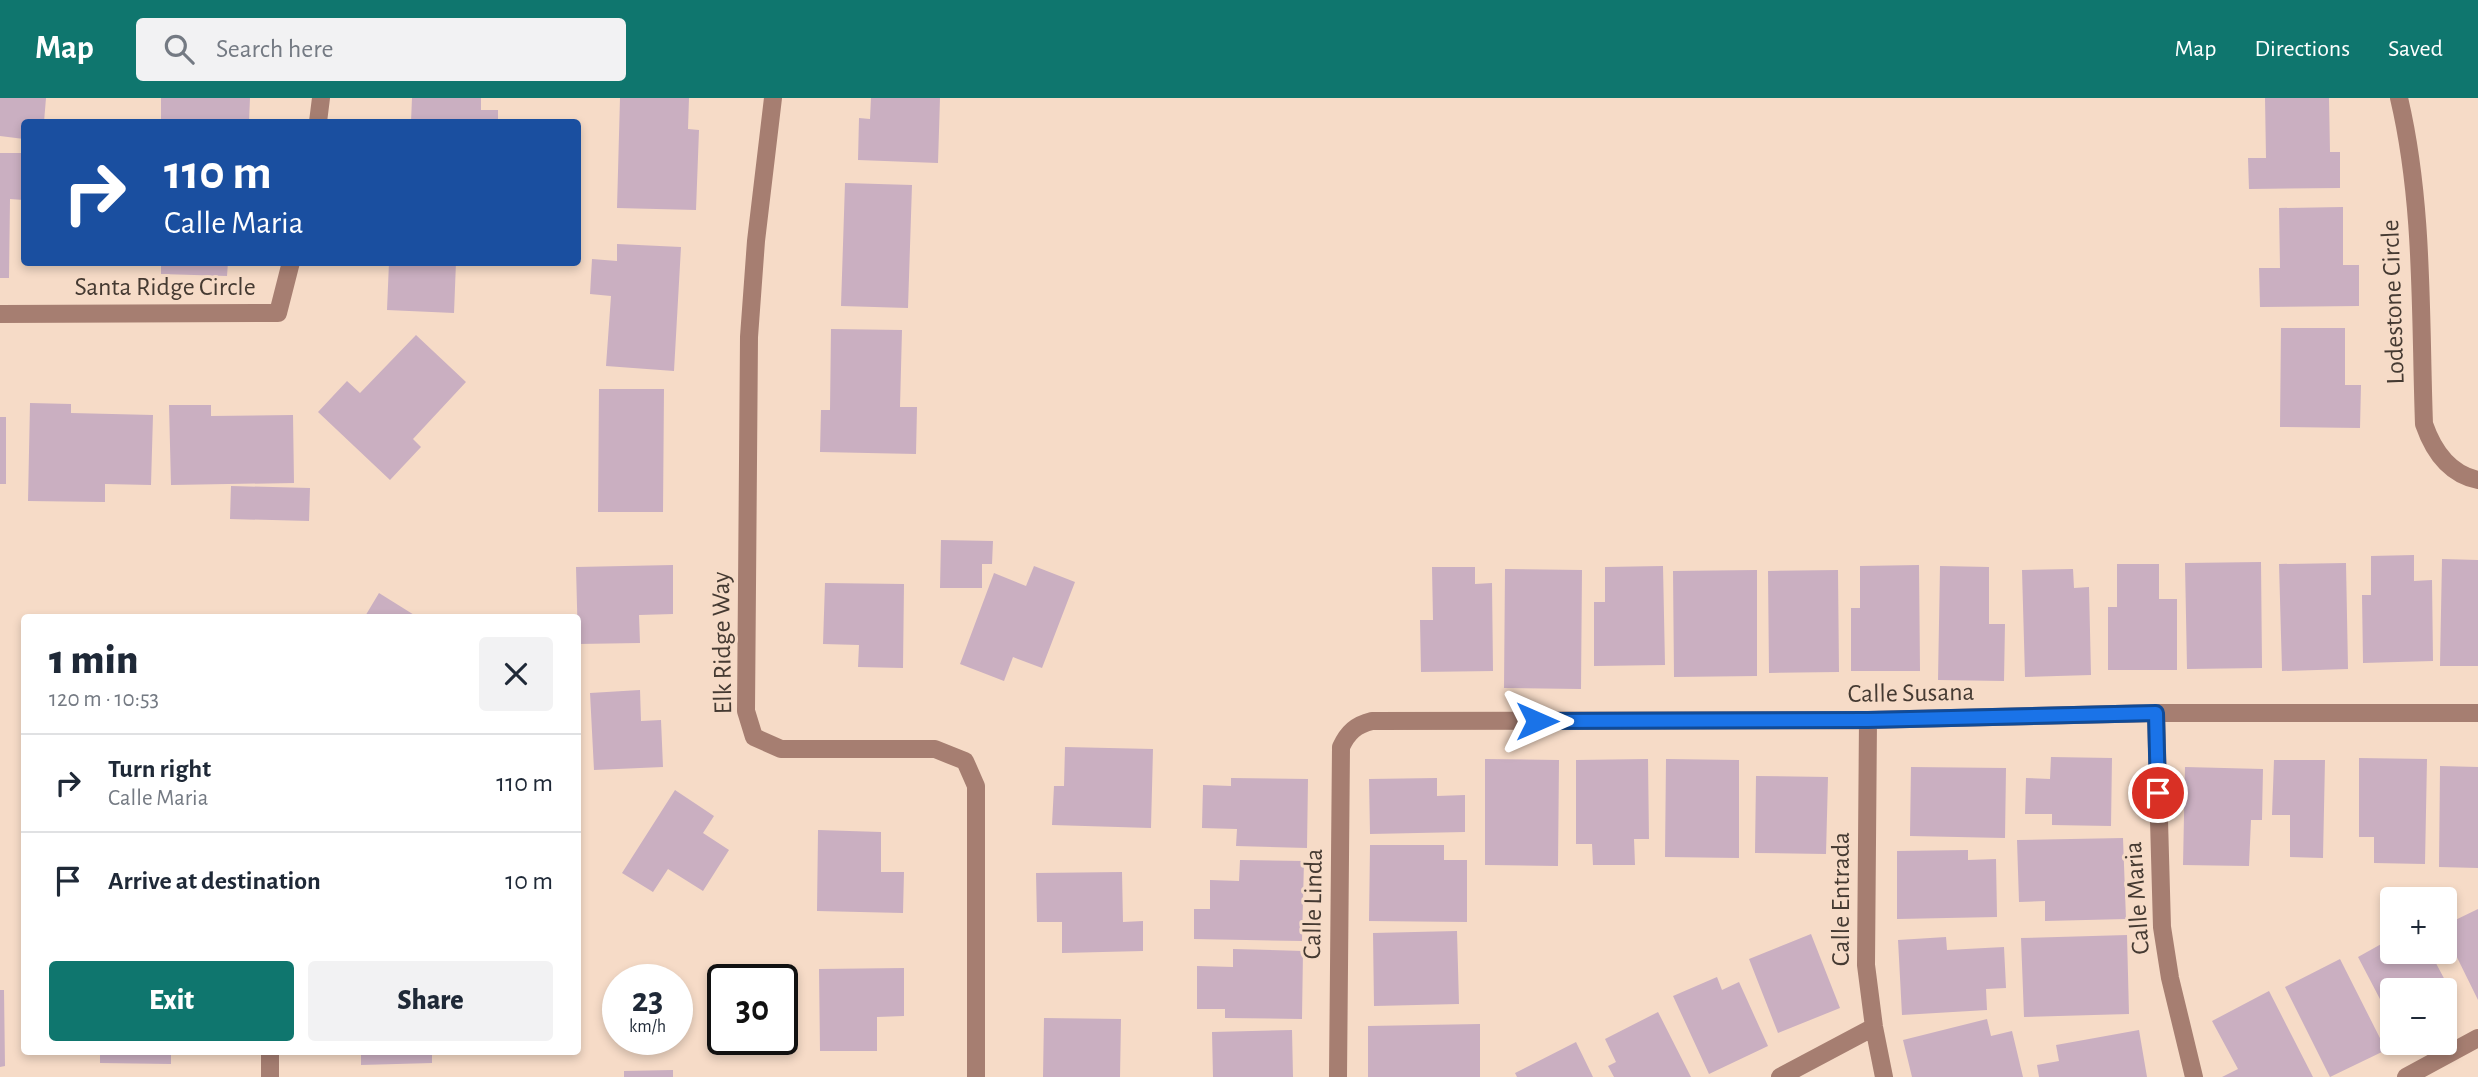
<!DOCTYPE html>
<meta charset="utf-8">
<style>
body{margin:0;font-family:"Alegreya Sans",sans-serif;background:#f2f2f3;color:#1f2937;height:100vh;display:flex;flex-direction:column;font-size:26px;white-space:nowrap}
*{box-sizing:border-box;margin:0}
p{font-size:23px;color:#747a83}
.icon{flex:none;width:38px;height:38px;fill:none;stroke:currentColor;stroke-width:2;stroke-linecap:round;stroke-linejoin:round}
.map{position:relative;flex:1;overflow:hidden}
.details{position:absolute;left:21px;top:516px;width:560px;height:441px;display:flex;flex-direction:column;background:#fff;border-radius:7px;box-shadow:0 4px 10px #0003}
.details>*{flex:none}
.banner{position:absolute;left:21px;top:21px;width:560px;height:147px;border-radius:7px;box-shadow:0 4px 10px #0003;background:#1a4fa0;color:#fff;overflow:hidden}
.controls{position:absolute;left:2380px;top:789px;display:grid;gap:14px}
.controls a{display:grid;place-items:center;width:77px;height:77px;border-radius:7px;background:#fff;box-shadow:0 4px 10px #0003;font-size:35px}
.speed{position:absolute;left:602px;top:866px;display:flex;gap:14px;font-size:35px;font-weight:700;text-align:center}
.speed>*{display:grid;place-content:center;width:91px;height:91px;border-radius:50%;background:#fff;box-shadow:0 4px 10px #0003;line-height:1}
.speed small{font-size:18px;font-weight:400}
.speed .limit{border:4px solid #111;border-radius:10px;background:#fff;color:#111}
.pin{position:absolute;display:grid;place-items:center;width:60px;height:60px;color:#fff;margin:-30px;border:4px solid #fff;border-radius:50%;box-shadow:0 2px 7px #0007}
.me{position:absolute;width:77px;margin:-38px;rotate:90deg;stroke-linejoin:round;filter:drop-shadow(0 0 5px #0008)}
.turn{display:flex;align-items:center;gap:24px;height:147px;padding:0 28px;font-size:32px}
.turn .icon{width:91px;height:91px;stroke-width:2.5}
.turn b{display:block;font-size:49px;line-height:60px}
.round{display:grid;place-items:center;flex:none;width:74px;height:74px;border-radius:7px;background:#f2f2f3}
.headline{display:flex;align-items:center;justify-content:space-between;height:119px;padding:0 28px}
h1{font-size:42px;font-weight:800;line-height:52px}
.primary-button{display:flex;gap:14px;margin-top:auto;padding:14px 28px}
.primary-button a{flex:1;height:80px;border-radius:7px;background:#0f766e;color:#fff;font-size:28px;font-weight:800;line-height:80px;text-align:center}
.primary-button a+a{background:#f2f2f3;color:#1f2937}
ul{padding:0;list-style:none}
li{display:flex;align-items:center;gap:21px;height:98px;padding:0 28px;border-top:2px solid #e0e1e3}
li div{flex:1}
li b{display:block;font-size:26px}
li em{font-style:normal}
header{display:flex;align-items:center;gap:42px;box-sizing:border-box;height:98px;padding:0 35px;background:#0f766e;color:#fff}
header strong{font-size:33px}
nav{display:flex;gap:38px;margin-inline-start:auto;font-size:24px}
.search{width:490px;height:63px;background:#f2f2f3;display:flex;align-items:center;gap:18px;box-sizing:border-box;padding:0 24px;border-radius:7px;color:#747a83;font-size:26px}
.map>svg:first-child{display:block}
.building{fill:#caafc1}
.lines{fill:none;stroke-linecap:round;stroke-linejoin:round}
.minor{stroke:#a67e71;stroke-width:18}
.route-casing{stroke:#114b97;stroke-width:18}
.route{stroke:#1a73e8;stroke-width:12}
.labels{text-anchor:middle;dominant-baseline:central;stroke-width:6;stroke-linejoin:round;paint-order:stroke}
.street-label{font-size:26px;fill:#453a32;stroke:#f6dbc7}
</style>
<header>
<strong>Map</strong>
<div class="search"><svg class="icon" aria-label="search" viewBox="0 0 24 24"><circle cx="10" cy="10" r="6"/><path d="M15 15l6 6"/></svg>Search here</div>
<nav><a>Map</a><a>Directions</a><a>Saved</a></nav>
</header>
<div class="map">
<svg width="2478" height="979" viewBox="0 0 2478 979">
<rect width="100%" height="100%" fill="#f6dbc7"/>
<path class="building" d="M0 0H46L44 24H24V41L0 38Z
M161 0H250L249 24H161Z
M412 0H481V12H498V24H411Z
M620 0H689L688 31 699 32 696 112 617 110Z
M871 0H940L938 65 858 62 859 20 870 21Z
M2265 0H2329L2330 54H2340V90L2249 91 2248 60H2266Z
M0 55H24V102L10 101 9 180H0Z
M845 85 912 87 908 210 841 208Z
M2343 109V167H2359V208L2260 209 2259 170H2280L2279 110Z
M617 146 681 149 674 273 606 268 611 198 590 196 592 161 617 163Z
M161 164H228L227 178 161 176Z
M389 164H456L454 215 387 212Z
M2281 230H2345V287H2361L2360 330 2280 329Z
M831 231 902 232 900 309H917L916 356 820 354 821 312H830Z
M416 237 466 284 413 341 421 349 390 382 318 314 347 283 360 295Z
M599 291H664L663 414H598Z
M30 305 71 306V315L153 317 151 387 105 386V404L28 403Z
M169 307H211V318L293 317 294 385 171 387Z
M0 319H6V386H0Z
M231 388 310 390 309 423 230 421Z
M941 442 993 443 992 466H982V490H940Z
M2414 457V483L2432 482 2433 563 2363 565 2362 497H2371V458Z
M2442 461 2478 462V568H2440Z
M2261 464 2262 570 2187 571 2185 465Z
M2346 465 2348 571 2282 573 2279 466Z
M2117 466H2159V501H2177V572H2108V509H2117Z
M673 467V516L639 517 640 545 578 546 576 469Z
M1919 467 1920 573H1851V510H1860V468Z
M1034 468 1075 484 1042 570 1013 559 1004 583 960 566 994 475 1026 488Z
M1663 468 1665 567 1594 568V504H1605V469Z
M1940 468 1989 469V526H2005L2004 583 1938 582Z
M1432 469H1475V486L1492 485 1493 573 1421 574 1420 522H1433Z
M1505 471 1582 472 1581 591 1504 590Z
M2073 471 2074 490 2089 489 2091 577 2025 579 2022 472Z
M1757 472V578L1674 579 1673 473Z
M1838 472 1839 574 1769 575 1768 473Z
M825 485 904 486 903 570 858 569 859 547 823 546Z
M379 495 419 520H364Z
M640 592 641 623 661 622 663 669 594 672 590 595Z
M1065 649 1153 651 1151 730 1052 727 1054 688H1064Z
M2051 659 2112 660 2111 728 2052 727V716H2025L2026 680 2050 681Z
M2359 660 2427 661 2425 766 2374 765V739H2359Z
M1485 661 1559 662 1558 768 1485 767Z
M1648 661 1649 741H1634L1635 767H1593L1592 746H1576V662Z
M1666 661 1739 662V760L1665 759Z
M2274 662H2325L2323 760 2290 759V717H2272Z
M2440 668 2478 669V770L2439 769Z
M1911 669 2006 670 2005 740 1910 738Z
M2185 669 2263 671 2262 722H2251L2249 768 2183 767Z
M1756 678 1828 679 1826 756 1755 755Z
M1231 680 1308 681 1307 750 1236 748 1237 731 1202 730 1203 687 1231 688Z
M1437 680V698L1465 697V734L1370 736 1369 681Z
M675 692 714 718 703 735 729 752 703 793 668 771 653 794 622 775Z
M818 732 881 734V774H904L903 815 817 813Z
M2123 740 2126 821 2045 823V803L2019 804 2017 742Z
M1370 747H1444V762H1467V824L1369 823Z
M1968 752V762L1996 761 1997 819 1897 821V753Z
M1240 762 1304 763 1302 843 1194 841V811H1210V782L1239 783Z
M1122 774 1123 824 1143 823V853L1062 855V824H1037L1036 775Z
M2478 811V902L2445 835V827Z
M1457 833 1459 906 1374 908 1373 835Z
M1811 836 1840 910 1778 935 1749 861Z
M2127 837 2129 916 2024 919 2021 840Z
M1946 839 1947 852 2004 849 2006 890 1986 891 1987 912 1902 917 1898 842Z
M2392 840V854H2430L2455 901 2445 907V892H2392V924L2358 859Z
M1233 851 1303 853 1302 921 1225 920V911H1197V868L1233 869Z
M2340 861 2386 952 2330 979 2285 889Z
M904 870V918L877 919V953H820L819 871Z
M1717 879 1722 892 1739 884 1768 948 1709 976 1673 898Z
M0 892H4L5 968 0 969Z
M2269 893 2313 979H2222L2238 971 2212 923Z
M1658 914 1691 979H1614L1608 968 1616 964 1605 941Z
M1044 920 1121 921 1120 979H1043Z
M1987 921 1991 938 2012 933 2023 979H1912L1903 942Z
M1480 926V979H1368V928Z
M1292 932 1293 979H1213L1212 934Z
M2139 932 2147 979H2039L2037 967 2059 963 2056 947Z
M1576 944 1593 979H1517L1515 975Z
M100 954H171V966L100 965Z
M361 954H432V965L361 967Z
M673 972V979H624V973Z"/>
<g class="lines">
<path class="minor" d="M773 0 756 143 749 239 746 613 754 639 781 651H935L965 663 976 688V979
M2399 0C2424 106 2420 218 2424 326 2433 352 2449 376 2478 382
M318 24 321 0
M0 216 278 215 291 164
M2156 615 2162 829 2170 880 2194 979
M1868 622 1866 867 1874 929 1884 979
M270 979V954
M1338 979 1341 649C1348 634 1356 627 1372 623L1868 622 2156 615H2478
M1780 979 1874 929
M2406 979 2478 940"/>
</g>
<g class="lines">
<defs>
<path id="route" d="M1537 623 1868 622 2156 615 2158 695"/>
</defs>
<use href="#route" class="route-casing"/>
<use href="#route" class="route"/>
</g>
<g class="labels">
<g class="street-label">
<text x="165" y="189">Santa Ridge Circle</text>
<text transform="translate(2393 204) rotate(-92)">Lodestone Circle</text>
<text transform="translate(722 545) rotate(-91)">Elk Ridge Way</text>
<text transform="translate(1911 595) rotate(-1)">Calle Susana</text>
<text transform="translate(2137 800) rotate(-94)">Calle Maria</text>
<text transform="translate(1841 801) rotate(-90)">Calle Entrada</text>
<text transform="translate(1313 806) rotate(-89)">Calle Linda</text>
</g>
</g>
</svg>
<div class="controls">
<a>+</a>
<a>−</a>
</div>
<div class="speed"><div>23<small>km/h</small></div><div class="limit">30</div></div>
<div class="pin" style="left:2158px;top:695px;background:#d93025"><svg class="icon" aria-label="arrive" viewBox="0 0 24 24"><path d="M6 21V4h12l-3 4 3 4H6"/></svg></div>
<svg class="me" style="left:1537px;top:623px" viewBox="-20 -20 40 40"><path d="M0-17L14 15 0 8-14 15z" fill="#1a73e8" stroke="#fff" stroke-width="4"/></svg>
<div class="banner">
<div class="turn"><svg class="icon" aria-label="right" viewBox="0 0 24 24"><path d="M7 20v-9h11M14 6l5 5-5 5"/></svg><div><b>110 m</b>Calle Maria</div></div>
</div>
<section class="details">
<div class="headline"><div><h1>1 min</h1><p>120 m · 10:53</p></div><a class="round"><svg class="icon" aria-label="close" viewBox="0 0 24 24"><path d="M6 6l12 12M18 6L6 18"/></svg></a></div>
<ul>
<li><svg class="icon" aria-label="right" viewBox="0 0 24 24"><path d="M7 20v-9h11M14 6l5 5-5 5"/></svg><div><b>Turn right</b><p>Calle Maria</p></div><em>110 m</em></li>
<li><svg class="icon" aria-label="arrive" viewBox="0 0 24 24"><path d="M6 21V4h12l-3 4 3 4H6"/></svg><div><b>Arrive at destination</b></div><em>10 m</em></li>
</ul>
<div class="primary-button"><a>Exit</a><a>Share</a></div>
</section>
</div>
